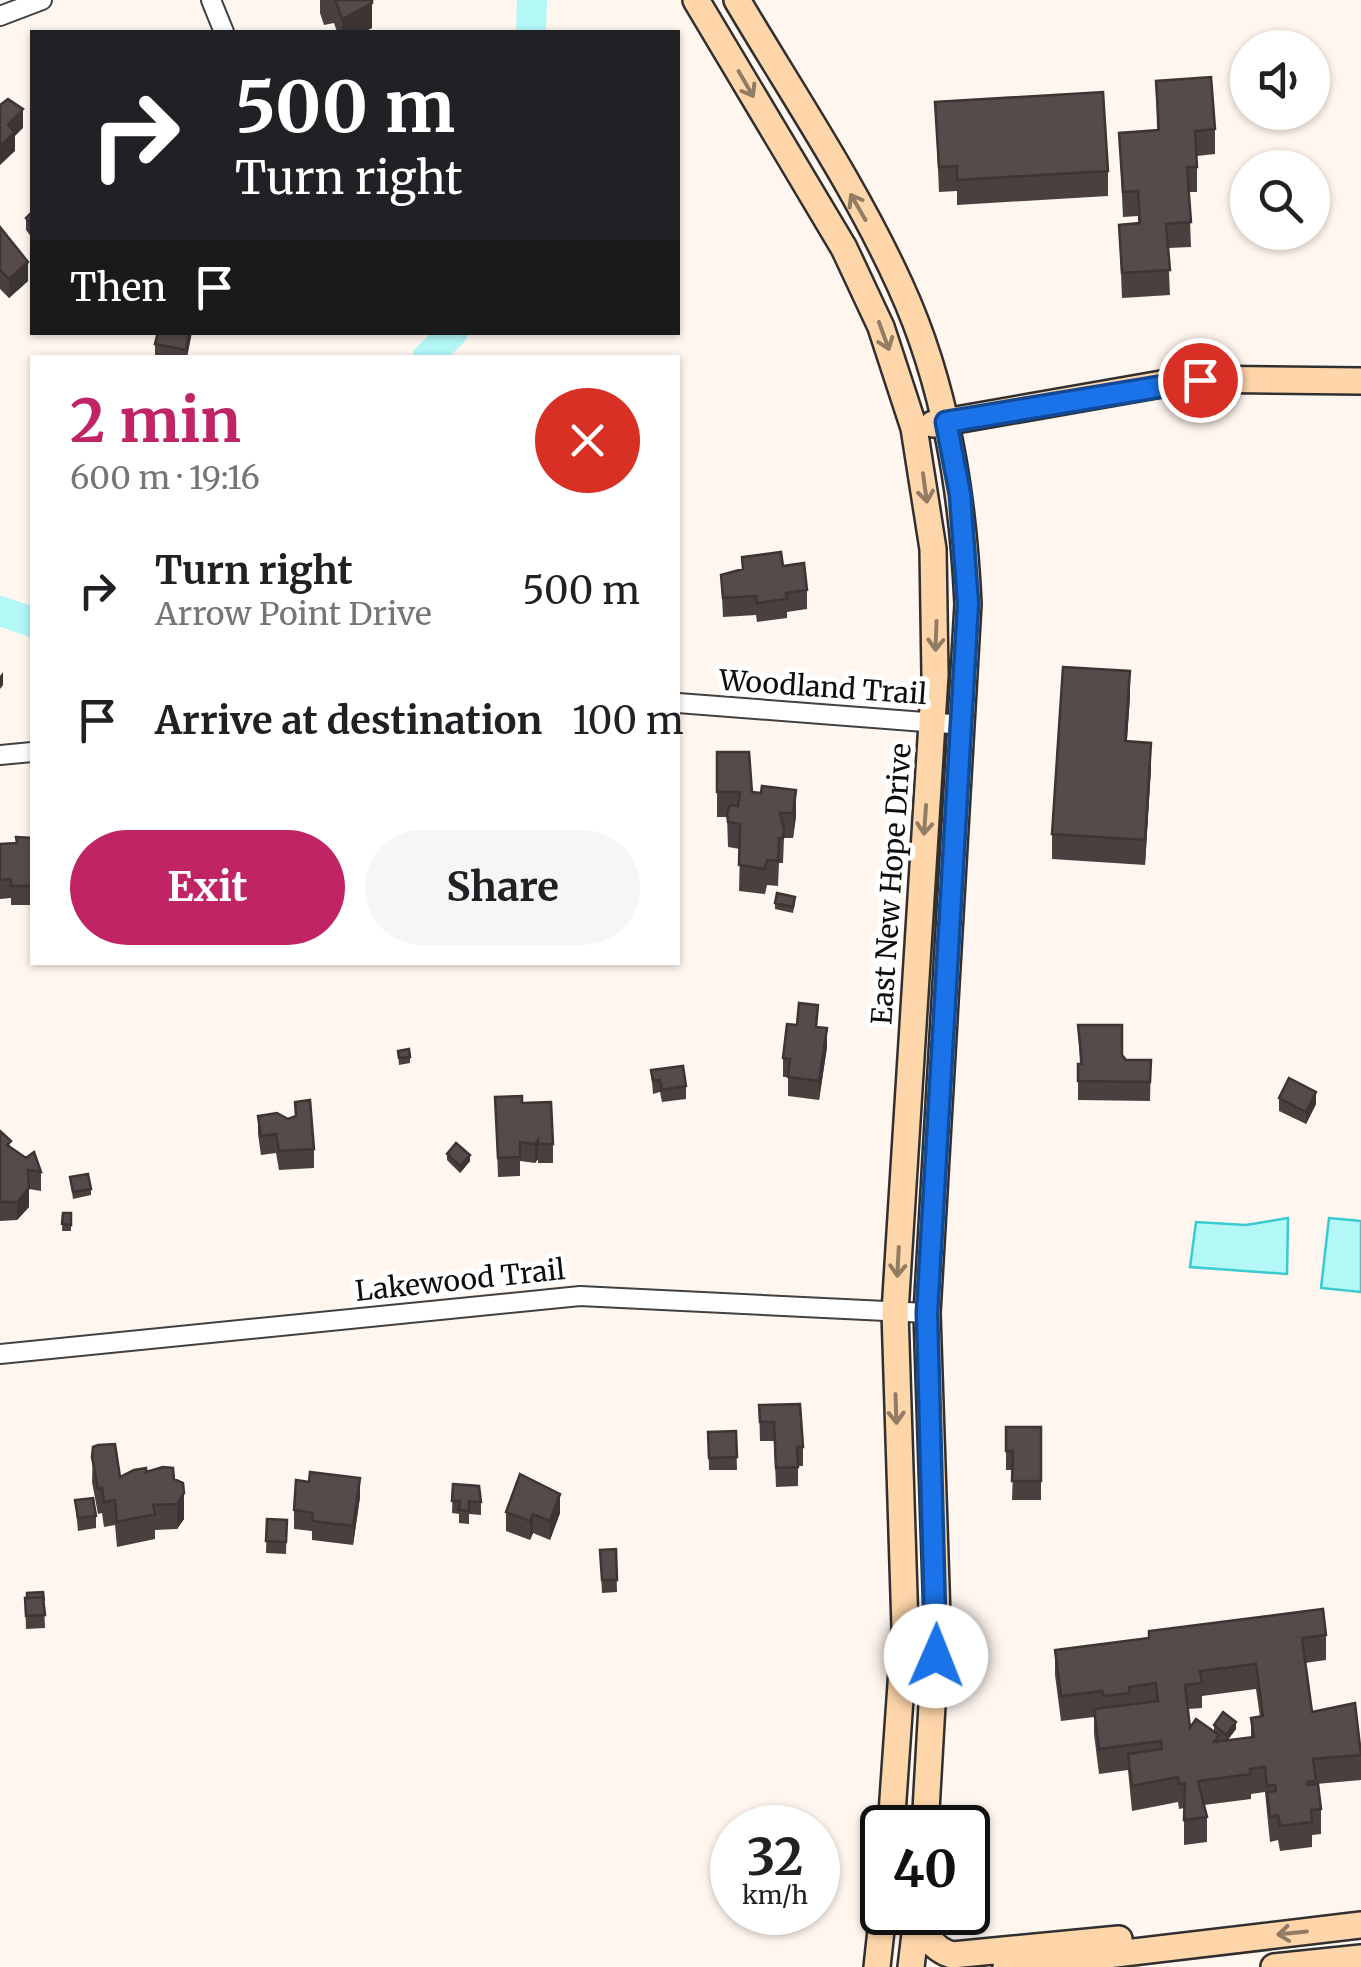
<!DOCTYPE html>
<meta charset="utf-8">
<style>
body{margin:0;font-family:Merriweather,serif;background:#f6f6f6;color:#202124;height:100vh;display:flex;flex-direction:column;font-size:38px;white-space:nowrap}
*{box-sizing:border-box;margin:0}
p{font-size:32px;color:#757577}
.icon{flex:none;width:55px;height:55px;fill:none;stroke:currentColor;stroke-width:2;stroke-linecap:round;stroke-linejoin:round}
.map{position:relative;flex:1;overflow:hidden}
.panel{position:absolute;left:30px;top:355px;width:650px;height:610px;display:flex;flex-direction:column;background:#fff;border-radius:0px;box-shadow:0 2px 8px #0004}
.panel>*{flex:none}
.top-card{position:absolute;left:30px;top:30px;width:650px;height:305px;border-radius:0px;box-shadow:0 2px 8px #0004;background:#202124;color:#fff;overflow:hidden}
.fabs{position:absolute;left:1230px;top:30px;display:grid;gap:20px}
.fabs a{display:grid;place-items:center;width:100px;height:100px;border-radius:50%;background:#fff;box-shadow:0 2px 8px #0004;font-size:50px}
.speed{position:absolute;left:710px;top:1805px;display:flex;gap:20px;font-size:50px;font-weight:700;text-align:center}
.speed>*{display:grid;place-content:center;width:130px;height:130px;border-radius:50%;background:#fff;box-shadow:0 2px 8px #0004;line-height:1}
.speed small{font-size:25px;font-weight:400}
.speed .limit{border:5px solid #111;border-radius:15px;background:#fff;color:#111}
.pin{position:absolute;display:grid;place-items:center;width:85px;height:85px;color:#fff;margin:-42px;border:5px solid #fff;border-radius:50%;box-shadow:0 2px 10px #0007}
.me{position:absolute;width:110px;margin:-55px;rotate:1deg;stroke-linejoin:round;filter:drop-shadow(0 0 8px #0008)}
.turn{display:flex;align-items:center;gap:35px;height:210px;padding:0 40px;font-size:45px}
.turn .icon{width:130px;height:130px;stroke-width:2.5}
.turn b{display:block;font-size:70px;line-height:85px}
.then{display:flex;align-items:center;height:95px;padding:0 40px;background:#0003;gap:20px;font-size:38px}
.round{display:grid;place-items:center;flex:none;width:105px;height:105px;border-radius:52px;background:#f6f6f6}
.overview{display:flex;align-items:center;justify-content:space-between;height:170px;padding:0 40px}
h1{font-size:60px;font-weight:700;line-height:75px;color:#c02465}
.action{display:flex;gap:20px;margin-top:auto;padding:20px 40px}
.action a{flex:1;height:115px;border-radius:60px;background:#c02465;color:#fff;font-size:40px;font-weight:700;line-height:115px;text-align:center}
.action a+a{background:#f6f6f6;color:#202124}
ul{padding:0;list-style:none}
li{display:flex;align-items:center;gap:30px;height:130px;padding:0 40px}
li div{flex:1}
li b{display:block;font-size:38px}
li em{font-style:normal}
.map>svg:first-child{display:block}
.water{fill:#b3f7f7;stroke:#39cbcf;stroke-width:2.5}
.lines{fill:none;stroke-linecap:round;stroke-linejoin:round}
.river{stroke:#b3f7f7;stroke-width:30}
.street-casing{stroke:#414141;stroke-width:22}
.secondary-casing{stroke:#303030;stroke-width:30}
.street{stroke:#fff;stroke-width:18}
.secondary{stroke:#ffd6aa;stroke-width:25}
.wall{fill:#4b4040;fill-rule:evenodd}
.shaded-wall{fill:#3d3434}
.building{fill:#574a4a;stroke:#3d3434;stroke-width:2.5;fill-rule:evenodd}
.oneway{stroke:#937c64}
.route-casing{stroke:#114b97;stroke-width:25}
.route{stroke:#1a73e8;stroke-width:18}
.labels{text-anchor:middle;dominant-baseline:central;stroke-width:10;stroke-linejoin:round;paint-order:stroke}
.street-label{font-size:28px;fill:#0e0e0e;stroke:#fff}
</style>
<div class="map">
<svg width="1361" height="1967" viewBox="0 0 1361 1967">
<rect width="100%" height="100%" fill="#fff6ef"/>
<path class="water" d="M1288 1218 1287 1274 1190 1267 1196 1222 1246 1225Z
M1329 1218 1361 1221V1292L1321 1288Z"/>
<g class="lines">
<path class="river" d="M531 32 532 0
M427 358 453 332
M0 611 32 622"/>
<defs>
<path id="street" d="M211 0 224 32
M0 16 42 0
M678 703 964 725
M0 755 32 752
M0 1354 580 1296 927 1313"/>
<path id="secondary" d="M696 0 844 248 881 327 914 428 933 549 935 675 895 1312 905 1627 891 1828
M737 0C792 93 855 186 900 285 946 385 963 495 968 604L927 1313 937 1617 925 1828
M933 424 1190 379 1361 381
M919 1912C926 1933 929 1948 952 1955L1119 1939
M877 1967 883 1912
M911 1967 917 1917
M1006 1967 1361 1925
M1274 1967 1361 1958"/>
</defs>
<use href="#street" class="street-casing"/>
<use href="#secondary" class="secondary-casing"/>
<use href="#street" class="street"/>
<use href="#secondary" class="secondary"/>
</g>
<path class="wall" d="M320 0H372V28L363 32H337L334 23 324 25 320 13Z
M1156 81 1215 129V154L1197 156V192H1189L1191 247 1168 248 1170 295 1122 298 1119 225 1138 224V216L1123 217 1119 133 1157 130Z
M935 102 1108 171V196L957 205V191L939 192Z
M32 212V238L26 230V218Z
M0 227 28 281 9 298 0 289Z
M192 332 187 358 155 356V344Z
M742 557 783 566 807 590V609L787 612V618L757 622 756 615 723 617 721 575 742 570Z
M1130 696 1127 741 1151 768 1145 865 1052 859V834Z
M717 752 752 792 796 816 793 838H784L783 863H779L778 886 767 885 765 894 739 891 740 849 728 847 727 817H717Z
M32 838V905H11V898L0 899V844L16 843Z
M775 903H795L793 913 775 909Z
M1078 1025 1122 1055 1126 1060H1151L1150 1101 1078 1100V1064H1080Z
M818 1027 827 1047 819 1100 788 1096V1077H783V1058Z
M398 1051 410 1057V1063L399 1065Z
M651 1070 686 1086V1099L662 1102 660 1092 653 1094Z
M495 1097 522 1103 553 1144V1163H538V1159L535 1163 520 1161V1176L498 1177Z
M1279 1098 1316 1104 1306 1124 1279 1111Z
M295 1102 314 1149V1168L279 1170 276 1153 261 1155 258 1134V1116L288 1119 295 1116Z
M0 1131 11 1147 41 1172V1191L29 1189V1207L17 1220 0 1221Z
M447 1154 470 1161 460 1173 447 1160Z
M70 1177 91 1189V1195L73 1199Z
M63 1213H71V1231H62Z
M759 1405 803 1447V1466H798V1486L776 1487 774 1441H760Z
M1006 1427H1041V1500H1012L1013 1470H1006Z
M736 1431 737 1470H709L708 1432Z
M93 1447 120 1477 146 1472 174 1479 184 1519 177 1529 155 1530V1539L117 1547 115 1525 104 1527 102 1513 98 1514 92 1482Z
M453 1484 481 1502V1515L469 1514V1524L459 1523V1514L452 1513Z
M360 1497 353 1545 312 1540V1531L294 1529V1510Z
M75 1500 96 1516V1528L78 1531Z
M506 1512 560 1513 550 1540 533 1533 530 1540 506 1531Z
M267 1519 287 1520 286 1554 266 1553Z
M616 1549 617 1592 602 1593 600 1550Z
M25 1598 44 1601 45 1628 26 1629Z
M1326 1635V1660L1305 1663 1312 1712 1361 1754V1780L1316 1784 1321 1809V1834L1312 1835V1847L1280 1851 1278 1840 1270 1842 1265 1792 1251 1794V1799L1204 1805 1207 1817V1842L1184 1845V1808L1179 1809 1178 1802 1132 1811 1128 1770 1099 1774 1094 1734V1717L1061 1721 1055 1675V1650ZM1256 1689 1260 1717 1251 1718V1738L1227 1741 1236 1729 1214 1725V1731L1190 1728 1188 1709 1202 1708V1696Z"/>
<path class="shaded-wall" d="M372 0V28L363 32H342V19Z
M23 109V128L15 136V151L0 165V146L8 125Z
M28 262V281L9 298V279Z
M189 332H192L186 358V350Z
M1130 671V696L1125 766V741Z
M3 672V685L0 689V676Z
M1151 743V768L1145 865V840Z
M796 790V816L793 838V813Z
M827 1028V1047L819 1100V1081Z
M1316 1092V1104L1306 1124V1112Z
M538 1140V1159L535 1163V1144Z
M470 1155V1161L460 1173V1166Z
M29 1188V1207L17 1220V1202Z
M360 1478V1497L353 1545V1526Z
M184 1493V1519L177 1529V1504Z
M560 1494V1513L550 1540V1521Z
M533 1514V1533L530 1540V1521Z
M1236 1722V1729L1226 1742V1735Z"/>
<path class="building" d="M335 0H372V3L342 19Z
M1211 77 1215 129 1195 131 1197 167H1187L1191 222 1166 224 1170 270 1122 273 1119 225 1140 223 1138 191 1123 192 1119 133 1159 130 1156 81Z
M1103 92 1108 171 957 180V166L939 167 935 102Z
M8 99 23 109 8 125 15 132 0 146V105Z
M32 212V225L26 218Z
M0 227 28 262 9 279 0 270Z
M158 332H189L186 350 155 344Z
M781 552 783 566 804 563 807 590 786 593 787 599 757 603 756 596 723 598 721 575 743 569 742 557Z
M1063 667 1130 671 1125 741 1151 743 1145 840 1052 834Z
M717 752H749L752 792 761 793 762 786 796 790 793 813H780L784 829 783 838H779L778 861 767 860 765 869 739 865 740 824 728 822 727 814 730 805 738 806 740 792H717Z
M16 837 32 838V886H11V879L0 880V844L17 843Z
M777 893 795 897 793 907 775 903Z
M799 1003 818 1005 816 1027 827 1028 819 1081 788 1077 790 1059 783 1058 787 1024 797 1025Z
M1078 1025H1122V1055L1126 1060H1151L1150 1082 1078 1081V1064H1082Z
M409 1049 410 1057 399 1058 398 1051Z
M683 1066 686 1086 662 1090 660 1080 653 1081 651 1070Z
M1289 1078 1316 1092 1306 1112 1279 1098Z
M522 1096V1103L551 1102 553 1144H538V1140L535 1144 520 1142V1157L498 1158 495 1097Z
M310 1100 314 1149 279 1151 276 1134 261 1136 258 1116 277 1113 288 1119 296 1116 295 1102Z
M0 1131 11 1141 7 1145 26 1158 34 1152 41 1172 28 1170 29 1188 17 1202H0Z
M456 1143 470 1155 460 1166 447 1154Z
M88 1174 91 1189 73 1192 70 1177Z
M63 1213H71V1225L62 1224Z
M800 1404 803 1447H797L798 1467 776 1468 774 1422H760L759 1405Z
M1006 1427H1041V1481H1012L1013 1451H1006Z
M736 1431 737 1457 709 1458 708 1432Z
M115 1444 120 1477 134 1470 146 1468V1472L163 1467 173 1468 174 1479 183 1483 184 1493 177 1504 153 1505 155 1514 117 1522 115 1500 104 1502 102 1488 98 1489 92 1457 93 1447 98 1445Z
M310 1472 360 1478 353 1526 312 1521 313 1513 294 1510 296 1480 309 1482Z
M520 1474 560 1494 550 1521 533 1514 530 1521 506 1512Z
M453 1484 479 1486 481 1502 469 1501V1511L459 1510 460 1501H452Z
M93 1498 96 1516 78 1518 75 1500Z
M267 1519 287 1520 286 1542 266 1541Z
M616 1549 617 1580H602L600 1550Z
M43 1592 44 1601 43 1597 27 1598V1593Z
M43 1597 45 1615 26 1616 25 1598Z
M1323 1609 1326 1635 1302 1638 1312 1712 1355 1703 1361 1755 1313 1759 1316 1780 1307 1782V1785L1318 1784 1321 1809 1311 1810 1312 1822 1280 1826 1278 1815 1270 1817 1267 1792 1276 1791 1275 1785 1267 1786 1265 1767 1250 1769 1251 1774 1198 1781 1207 1817 1184 1820 1185 1783 1179 1784 1178 1777 1132 1786 1128 1754 1162 1749 1161 1741 1099 1749 1094 1709 1158 1701 1156 1683 1129 1687 1130 1693 1103 1696 1102 1691 1061 1696 1055 1650 1149 1638V1631ZM1256 1664 1263 1716 1251 1718 1254 1737 1214 1742 1219 1735 1196 1719 1190 1728 1185 1685 1202 1683 1200 1671Z
M1223 1712 1236 1722 1226 1735 1214 1725Z"/>
<defs><path id="oneway-shaft" d="M-6 0H5M1.5-3L5.5 0L1.5 3" fill="none" stroke-width="1.6" stroke-linecap="round" stroke-linejoin="round" transform="scale(2.5)"/></defs>
<g class="oneway">
<use href="#oneway-shaft" transform="translate(746 84) rotate(60)"/>
<use href="#oneway-shaft" transform="translate(858 207) rotate(-120)"/>
<use href="#oneway-shaft" transform="translate(884 336) rotate(70)"/>
<use href="#oneway-shaft" transform="translate(925 488) rotate(82)"/>
<use href="#oneway-shaft" transform="translate(936 636) rotate(92)"/>
<use href="#oneway-shaft" transform="translate(925 820) rotate(94)"/>
<use href="#oneway-shaft" transform="translate(898 1262) rotate(93)"/>
<use href="#oneway-shaft" transform="translate(896 1409) rotate(88)"/>
<use href="#oneway-shaft" transform="translate(1292 1933) rotate(174)"/>
</g>
<g class="lines">
<defs>
<path id="route" d="M936 1656 927 1313 968 604 960 494 946 422 1200 380"/>
</defs>
<use href="#route" class="route-casing"/>
<use href="#route" class="route"/>
</g>
<g class="labels">
<g class="street-label">
<text transform="translate(823 687) rotate(4)">Woodland Trail</text>
<text transform="translate(891 884) rotate(-86)">East New Hope Drive</text>
<text transform="translate(460 1280) rotate(-6)">Lakewood Trail</text>
</g>
</g>
</svg>
<div class="fabs">
<a><svg class="icon" aria-label="sound" viewBox="0 0 24 24"><path d="M4 9h4l5-4v14l-5-4H4zM17 9q2 3 0 6"/></svg></a>
<a><svg class="icon" aria-label="search" viewBox="0 0 24 24"><circle cx="10" cy="10" r="6"/><path d="M15 15l6 6"/></svg></a>
</div>
<div class="speed"><div>32<small>km/h</small></div><div class="limit">40</div></div>
<div class="pin" style="left:1200px;top:380px;background:#d93025"><svg class="icon" aria-label="arrive" viewBox="0 0 24 24"><path d="M6 21V4h12l-3 4 3 4H6"/></svg></div>
<svg class="me" style="left:936px;top:1656px" viewBox="-20 -20 40 40"><circle r="19" fill="#fff"/><path d="M0-13L10 11 0 6-10 11z" fill="#1a73e8"/></svg>
<div class="top-card">
<div class="turn"><svg class="icon" aria-label="right" viewBox="0 0 24 24"><path d="M7 20v-9h11M14 6l5 5-5 5"/></svg><div><b>500 m</b>Turn right</div></div>
<div class="then">Then<svg class="icon" aria-label="arrive" viewBox="0 0 24 24"><path d="M6 21V4h12l-3 4 3 4H6"/></svg></div>
</div>
<section class="panel">
<div class="overview"><div><h1>2 min</h1><p>600 m · 19:16</p></div><a class="round" style="background:#d93025;color:#fff"><svg class="icon" aria-label="close" viewBox="0 0 24 24"><path d="M6 6l12 12M18 6L6 18"/></svg></a></div>
<ul>
<li><svg class="icon" aria-label="right" viewBox="0 0 24 24"><path d="M7 20v-9h11M14 6l5 5-5 5"/></svg><div><b>Turn right</b><p>Arrow Point Drive</p></div><em>500 m</em></li>
<li><svg class="icon" aria-label="arrive" viewBox="0 0 24 24"><path d="M6 21V4h12l-3 4 3 4H6"/></svg><div><b>Arrive at destination</b></div><em>100 m</em></li>
</ul>
<div class="action"><a>Exit</a><a>Share</a></div>
</section>
</div>
